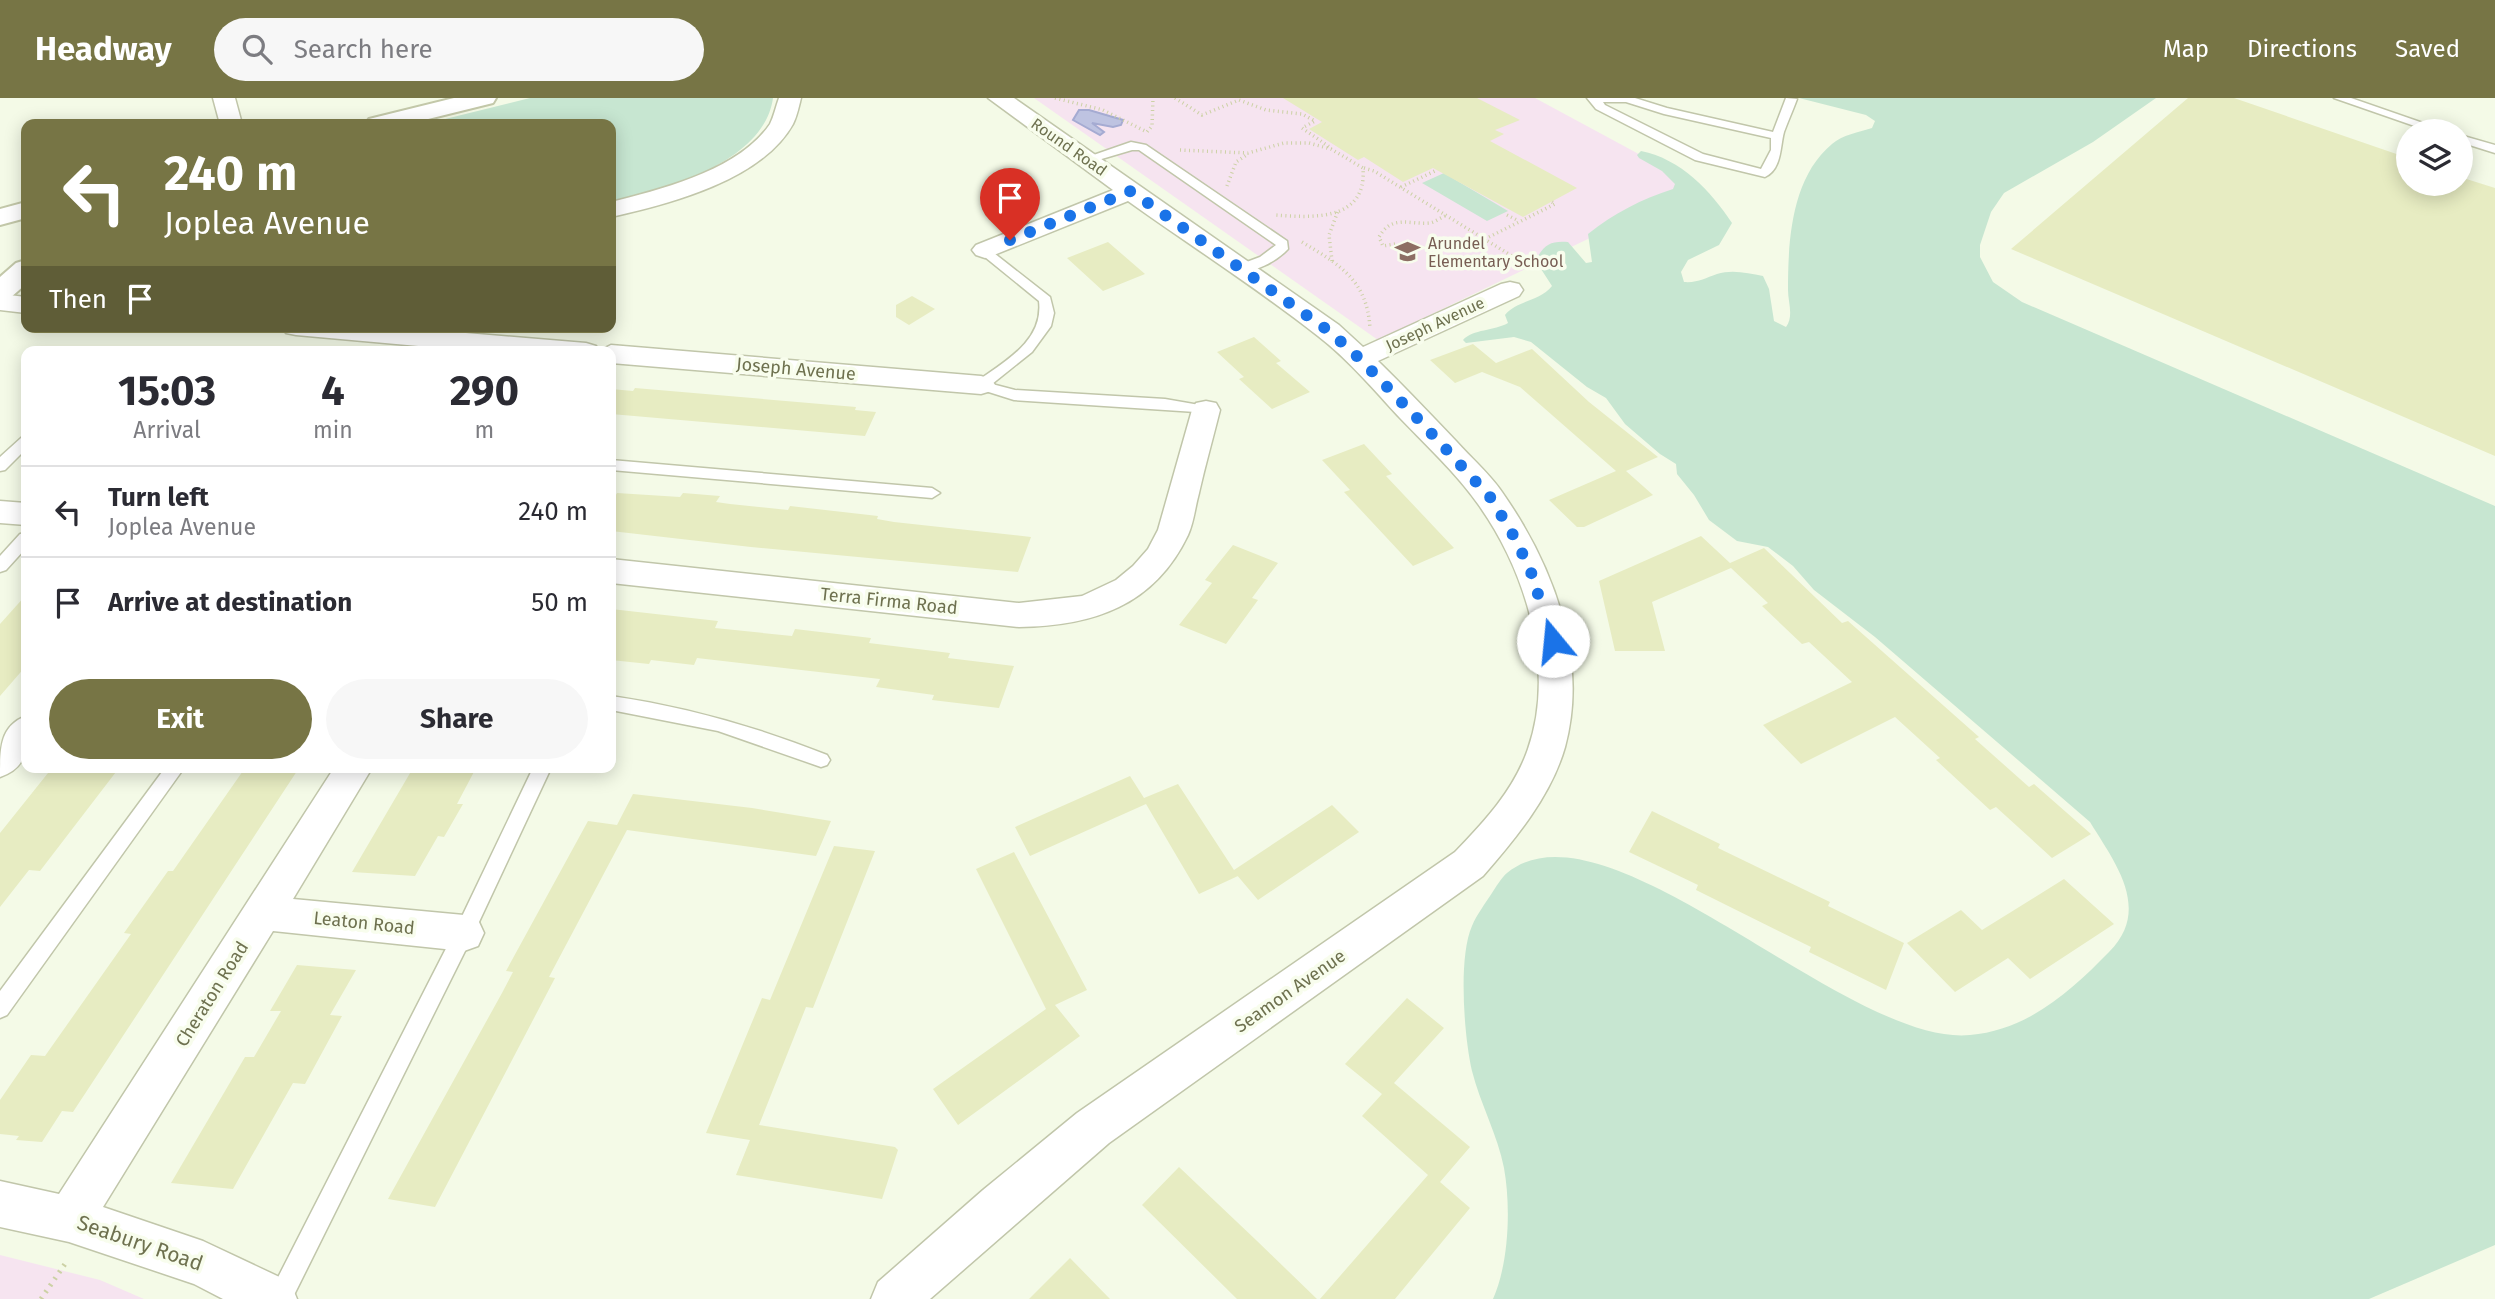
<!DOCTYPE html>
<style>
body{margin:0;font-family:"Fira Sans",sans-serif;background:#f7f7f7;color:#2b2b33;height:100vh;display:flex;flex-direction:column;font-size:26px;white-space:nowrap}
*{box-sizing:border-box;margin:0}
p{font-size:23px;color:#7c7c81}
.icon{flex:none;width:38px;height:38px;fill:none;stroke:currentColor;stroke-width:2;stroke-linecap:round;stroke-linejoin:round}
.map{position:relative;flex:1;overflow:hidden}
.drawer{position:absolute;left:21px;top:248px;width:595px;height:427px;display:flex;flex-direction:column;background:#fff;border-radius:14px;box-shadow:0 4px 18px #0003}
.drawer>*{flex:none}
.top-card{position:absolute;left:21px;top:21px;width:595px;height:214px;border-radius:14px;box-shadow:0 4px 18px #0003;background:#777545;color:#fff;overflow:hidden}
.tools{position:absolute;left:2396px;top:21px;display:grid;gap:14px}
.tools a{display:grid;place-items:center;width:77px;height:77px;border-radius:50%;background:#fff;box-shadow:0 4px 18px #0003;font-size:35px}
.pin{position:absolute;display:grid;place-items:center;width:60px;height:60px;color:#fff;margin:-72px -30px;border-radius:50% 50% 50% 0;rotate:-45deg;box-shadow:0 0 7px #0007}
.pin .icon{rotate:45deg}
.me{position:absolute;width:77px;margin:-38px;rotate:343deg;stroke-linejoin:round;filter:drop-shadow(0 0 5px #0008)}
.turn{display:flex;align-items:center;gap:24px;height:147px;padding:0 28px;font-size:32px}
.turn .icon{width:91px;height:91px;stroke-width:2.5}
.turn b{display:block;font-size:49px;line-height:60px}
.then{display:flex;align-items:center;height:66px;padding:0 28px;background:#0003;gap:14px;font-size:26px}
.eta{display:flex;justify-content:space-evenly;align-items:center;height:119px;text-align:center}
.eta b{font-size:42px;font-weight:700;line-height:49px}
.action{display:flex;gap:14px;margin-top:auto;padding:14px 28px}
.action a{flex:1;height:80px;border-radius:42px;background:#777545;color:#fff;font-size:28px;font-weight:700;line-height:80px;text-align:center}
.action a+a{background:#f7f7f7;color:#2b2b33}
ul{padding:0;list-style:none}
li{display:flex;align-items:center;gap:21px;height:91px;padding:0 28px;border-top:2px solid #e1e1e2}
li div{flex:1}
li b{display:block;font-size:26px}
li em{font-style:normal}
header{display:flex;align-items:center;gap:42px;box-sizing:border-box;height:98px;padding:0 35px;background:#777545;color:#fff}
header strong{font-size:33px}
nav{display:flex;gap:38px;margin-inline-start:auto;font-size:24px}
.search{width:490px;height:63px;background:#f7f7f7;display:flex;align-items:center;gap:18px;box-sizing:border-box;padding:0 24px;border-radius:38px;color:#7c7c81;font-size:26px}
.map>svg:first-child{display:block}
.education{fill:#f6e4f0}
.green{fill:#c7e6d1}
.water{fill:#bec3e1;stroke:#a5abd2;stroke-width:2}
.building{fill:#e7ecc2}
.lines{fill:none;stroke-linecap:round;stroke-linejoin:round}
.lane-casing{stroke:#c1c6aa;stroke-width:3}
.street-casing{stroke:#c1c6aa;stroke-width:3}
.secondary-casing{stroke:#c3c8a9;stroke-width:4}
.path-far1{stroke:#ccd1a5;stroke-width:3.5;stroke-dasharray:1 3.5;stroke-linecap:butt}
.path{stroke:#ccd1a5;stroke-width:5;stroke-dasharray:2 6;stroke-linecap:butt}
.lane{fill:#fff;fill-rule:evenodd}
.street{fill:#fff;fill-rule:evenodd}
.secondary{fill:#fff;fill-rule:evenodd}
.route{stroke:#1a73e8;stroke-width:12;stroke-dasharray:0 21.6}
.labels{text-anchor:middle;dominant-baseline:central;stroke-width:7;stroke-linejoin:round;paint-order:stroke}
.far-street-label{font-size:16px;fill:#6e714f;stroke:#f8fded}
.far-education-label{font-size:16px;fill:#785e54;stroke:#f8fded;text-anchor:start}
.street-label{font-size:18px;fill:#6e714f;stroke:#f8fded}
.near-street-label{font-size:21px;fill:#6e714f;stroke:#f8fded}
</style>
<header>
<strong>Headway</strong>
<div class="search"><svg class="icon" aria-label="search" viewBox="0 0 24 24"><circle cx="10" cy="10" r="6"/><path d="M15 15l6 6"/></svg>Search here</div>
<nav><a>Map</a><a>Directions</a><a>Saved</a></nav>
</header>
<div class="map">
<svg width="2495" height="1201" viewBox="0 0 2495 1201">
<rect width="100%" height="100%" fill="#f4fae7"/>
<path class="education" d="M1034 0H1535L1698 88 1378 242Z
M0 1157 100 1182 144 1201H0Z"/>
<path class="green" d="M530 0H773C764 65 665 91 611 105V26H425Z
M1799 0H2156L2093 44 2004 95 1991 114 1980 147V159L1993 184 2022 204 2495 408V1147L2369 1201H1493C1509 1165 1511 1109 1504 1070 1498 1038 1480 1005 1472 973 1464 939 1458 859 1472 828 1477 816 1485 806 1492 795 1496 789 1501 780 1507 775 1606 694 1847 949 1970 937 2028 932 2071 893 2109 854 2152 811 2115 765 2090 724L1875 539 1814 492 1793 468 1768 449 1737 443 1709 422 1694 397 1677 376 1676 366 1660 356 1625 326 1606 300 1587 289 1531 244 1514 239 1466 245 1463 242C1473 231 1494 233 1508 225L1505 217C1517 202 1539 204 1552 188L1541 171 1538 158C1546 145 1553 143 1568 144L1586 165 1592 164 1588 136C1614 115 1642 101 1673 91L1675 86 1662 73 1639 60 1637 57 1641 53C1681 61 1711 93 1732 125L1719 147 1688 162 1681 174 1684 184C1698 185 1705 180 1717 176 1732 171 1748 175 1763 178L1769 191 1774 223 1786 229C1794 218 1788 204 1788 192 1788 144 1791 80 1832 46 1842 37 1859 34 1872 30L1875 23 1866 17Z
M1444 75 1508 113 1487 123 1422 85Z"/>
<path class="water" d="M1079 12H1089L1123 22 1121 27 1113 29 1092 25 1104 34 1100 37 1073 22Z"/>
<path class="building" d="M1283 0H1477L1520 22 1495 32 1504 36 1490 43 1577 90 1523 119 1433 70 1403 84 1364 59 1358 62 1309 31 1322 24Z
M2188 0H2234L2408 60V86H2460V79L2495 90V358L2011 151Z
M1108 144 1145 176 1103 193 1067 160Z
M912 198 935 211 909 227 896 219V207Z
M1254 239 1281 263 1276 265 1310 294 1272 311 1239 281 1244 279 1217 254Z
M1473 246 1496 265 1532 251 1589 304 1658 359 1626 373 1653 397 1584 429H1577L1549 402 1616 373 1520 289 1482 274 1455 285 1430 262Z
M635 290 856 309 855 312 876 314 865 338 611 316V291L633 293Z
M1364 346 1392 376 1386 378 1454 450 1413 468 1344 394 1350 392 1322 362Z
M617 395 680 399 683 395 720 398 716 404 730 406 788 412 790 408 878 418 877 421 894 424 1031 439 1018 474 751 449 611 433V405Z
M1701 438 1730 465 1764 450 1842 525 1848 523 1979 639 1975 641 2029 689 2034 686 2091 736 2052 760 1996 709 1990 712 1936 662 1940 660 1895 619 1801 666 1763 627 1852 584 1809 544 1802 546 1762 508 1768 505 1731 470 1652 504 1665 553H1615L1599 483Z
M1233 447 1278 465 1252 500 1258 502 1226 546 1179 527 1212 485 1205 482Z
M26 497V568L0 598V526Z
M611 511 718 523 715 530 792 538 795 531 871 540 869 545 950 555 948 560 1014 568 999 610 932 602 934 597 876 589 880 581 697 560 694 567 651 562 649 566 611 562Z
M52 670H119L40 773 29 772 0 809V735Z
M245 670H299L73 1014 62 1013 42 1044 16 1042 19 1038 0 1036V1002L31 957 45 958 131 836 124 835 168 773H173Z
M413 670H476L457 706H463L444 739 438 738 415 778 352 774Z
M1130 678 1144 700 1178 686 1234 772 1332 707 1359 734 1258 802 1236 776 1238 778 1199 796 1146 706 1030 758 1015 729Z
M633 696 752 710 831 723 816 758 627 732 549 879 555 880 435 1109 388 1101 502 895 513 874 506 873 588 723 617 727Z
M1652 713 1720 746 1718 750 1830 804 1828 808 1904 845 1886 892 1809 854 1811 849 1696 792 1698 787 1629 754Z
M834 748 875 753 813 910 806 909 759 1027 895 1049 898 1052 882 1101 736 1077 750 1042 706 1035 762 900 770 902Z
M1014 754 1087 892 1055 907 1080 938 958 1027 933 991 1046 911 976 771Z
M2064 781 2114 826 2030 881 2008 860 1955 894 1907 845 1961 812 1982 832Z
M297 867 356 872 330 917 342 918 305 986 293 985 233 1091 171 1085 245 959H254L281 913H270Z
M1407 900 1444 930 1394 985 1470 1049 1440 1084 1470 1110 1395 1201H1320L1428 1077 1362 1018 1382 996 1345 966Z
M1179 1069 1256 1142 1317 1201H1237L1142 1107Z
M1070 1160 1110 1201H1029Z"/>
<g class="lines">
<defs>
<path id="lane" d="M1587 0H1635L1667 10 1773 34 1786 0 1797 1C1793 12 1788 23 1784 34 1780 48 1782 71 1765 79L1695 62 1596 11ZM1603 4H1626L1664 16 1771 40V52L1761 71 1703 56 1605 7Z
M2334 0H2351L2446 33H2429Z
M2460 37 2495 47V55L2460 44Z
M1131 44 1146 47 1287 143 1288 151C1277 163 1253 176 1236 174V168L1260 159 1276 147 1139 52H1132L1088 65 1082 61Z
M985 148 1050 199 1054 215 1051 228 1032 254 992 286 1015 292 1165 301 1211 309 1213 312 1211 315 1014 302 976 290V284C1004 264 1044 243 1039 203L980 155V149Z
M26 338V351L5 372 0 373V359L21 340Z
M611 362 932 390 940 395 932 400 611 372Z
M26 435V450L6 472 0 474V458L20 436Z
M611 598C686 609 757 629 827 657L830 662 827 667 821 669 718 633 611 612Z
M165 670H184L7 917 0 920V893Z
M533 670H551L471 841 292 1201H267L457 829Z"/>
<path id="street" d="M213 0H235L242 26H220Z
M779 0H801C799 8 797 18 793 26 762 82 670 106 611 119V104C662 91 739 72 770 26 774 18 776 8 779 0Z
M988 0H1014L1339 227 1363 249 1501 186 1510 184 1519 186 1523 192 1519 198 1378 263C1405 289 1430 316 1456 343 1471 360 1489 375 1502 394 1553 467 1589 560 1565 649 1551 698 1516 740 1483 778L1109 1045 930 1201H871L878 1184 983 1092 1077 1015 1455 754C1484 724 1514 692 1528 651 1556 571 1526 473 1478 406 1456 375 1426 347 1400 320 1374 292 1348 261 1318 238 1257 190 1191 148 1128 103L994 157 985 160 976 157 972 152 976 147 1113 92Z
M0 196 26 199V215L0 212Z
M283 229H395L586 245 596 248 599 253 611 247 981 278 991 281 995 287 991 293 981 296 611 265V254H485L296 237 286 235Z
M1206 303 1216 305 1220 312C1213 340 1205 368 1199 395 1195 409 1194 424 1188 437 1154 508 1093 528 1019 529L611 485V461L1019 505 1082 498 1116 482 1133 468 1148 451 1158 432 1192 312 1196 305Z
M0 403 26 405V427L0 425Z
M26 618C27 646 31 668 0 679 0 650 0 628 26 618Z
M334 670H372L293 801 464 817 478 822 484 835 478 848 464 853 273 833 103 1109 203 1143 290 1184 297 1201H223L194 1186 69 1144 0 1129V1083L59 1096Z"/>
<path id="secondary" d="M454 0H496L493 5 408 26H365L369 21Z
M26 104V120L0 127V111Z
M26 162V186L10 200 0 203V179L16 165Z"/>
</defs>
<use href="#lane" class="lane-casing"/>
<use href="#street" class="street-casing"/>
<use href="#secondary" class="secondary-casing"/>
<path class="path-far1" d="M1055 0 1103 12 1147 34 1152 28 1153 0
M1175 0 1202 17 1239 2 1266 12 1302 16 1315 23 1302 30 1331 50
M1180 52 1248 55 1284 45H1309L1331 51 1363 70C1367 123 1314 120 1275 117
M1364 70 1374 73 1512 158 1489 169
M1227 88 1236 64 1248 56
M1401 89 1437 72
M1507 117 1519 123
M1485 141 1555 106 1552 104
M1302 144C1340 167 1367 182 1370 230
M1395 146 1383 148 1379 139C1392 116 1410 127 1430 125 1435 124 1440 120 1445 118
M1332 163 1329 137 1338 113"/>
<path class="path" d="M41 1201 67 1163"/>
<use href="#lane" class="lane"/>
<use href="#street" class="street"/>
<use href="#secondary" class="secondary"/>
</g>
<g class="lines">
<path class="route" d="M1010 142 1131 93 1329 233 1360 261 1420 323 1490 399 1511 433 1530 471 1553 543"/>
</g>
<defs>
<symbol id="school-bare" viewBox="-9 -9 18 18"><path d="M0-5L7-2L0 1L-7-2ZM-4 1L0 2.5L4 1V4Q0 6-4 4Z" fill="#8d6e63" stroke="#f8fded" stroke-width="2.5" paint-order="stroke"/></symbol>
</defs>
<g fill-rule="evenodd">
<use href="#school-bare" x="1390" y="136" width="35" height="35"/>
</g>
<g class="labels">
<g class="far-street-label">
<text transform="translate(1069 49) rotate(35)">Round Road</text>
<text transform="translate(1435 226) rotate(-25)">Joseph Avenue</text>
</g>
<g class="far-education-label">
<text x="1428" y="145">Arundel<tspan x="1428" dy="18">Elementary School</tspan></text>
</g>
<g class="street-label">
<text transform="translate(796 271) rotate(5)">Joseph Avenue</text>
<text transform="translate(889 503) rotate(6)">Terra Firma Road</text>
<text transform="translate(364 825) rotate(6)">Leaton Road</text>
<text transform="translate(1290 893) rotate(-35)">Seamon Avenue</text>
<text transform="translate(212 896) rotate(-58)">Cheraton Road</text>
</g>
<g class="near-street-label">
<text transform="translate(140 1145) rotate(19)">Seabury Road</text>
</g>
</g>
</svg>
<div class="tools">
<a><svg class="icon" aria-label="layers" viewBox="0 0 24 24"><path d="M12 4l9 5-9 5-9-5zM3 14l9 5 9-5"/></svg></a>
</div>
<div class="pin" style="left:1010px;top:142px;background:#d93025"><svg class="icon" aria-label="arrive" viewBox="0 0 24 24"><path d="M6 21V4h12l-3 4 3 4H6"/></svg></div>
<svg class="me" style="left:1553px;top:543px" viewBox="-20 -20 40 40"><circle r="19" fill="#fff"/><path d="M0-13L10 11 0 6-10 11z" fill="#1a73e8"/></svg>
<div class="top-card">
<div class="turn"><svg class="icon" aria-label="left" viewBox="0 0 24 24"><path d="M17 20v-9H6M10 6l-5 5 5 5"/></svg><div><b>240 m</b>Joplea Avenue</div></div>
<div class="then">Then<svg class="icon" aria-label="arrive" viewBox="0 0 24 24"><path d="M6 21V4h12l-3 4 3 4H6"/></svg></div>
</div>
<section class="drawer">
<div class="eta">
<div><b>15:03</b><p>Arrival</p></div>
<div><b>4</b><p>min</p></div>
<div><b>290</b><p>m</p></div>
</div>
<ul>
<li><svg class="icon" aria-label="left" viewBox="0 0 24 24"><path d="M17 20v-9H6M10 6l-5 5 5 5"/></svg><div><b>Turn left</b><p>Joplea Avenue</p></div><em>240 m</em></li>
<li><svg class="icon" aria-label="arrive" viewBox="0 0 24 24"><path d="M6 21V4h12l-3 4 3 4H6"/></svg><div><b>Arrive at destination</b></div><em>50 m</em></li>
</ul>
<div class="action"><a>Exit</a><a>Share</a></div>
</section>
</div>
